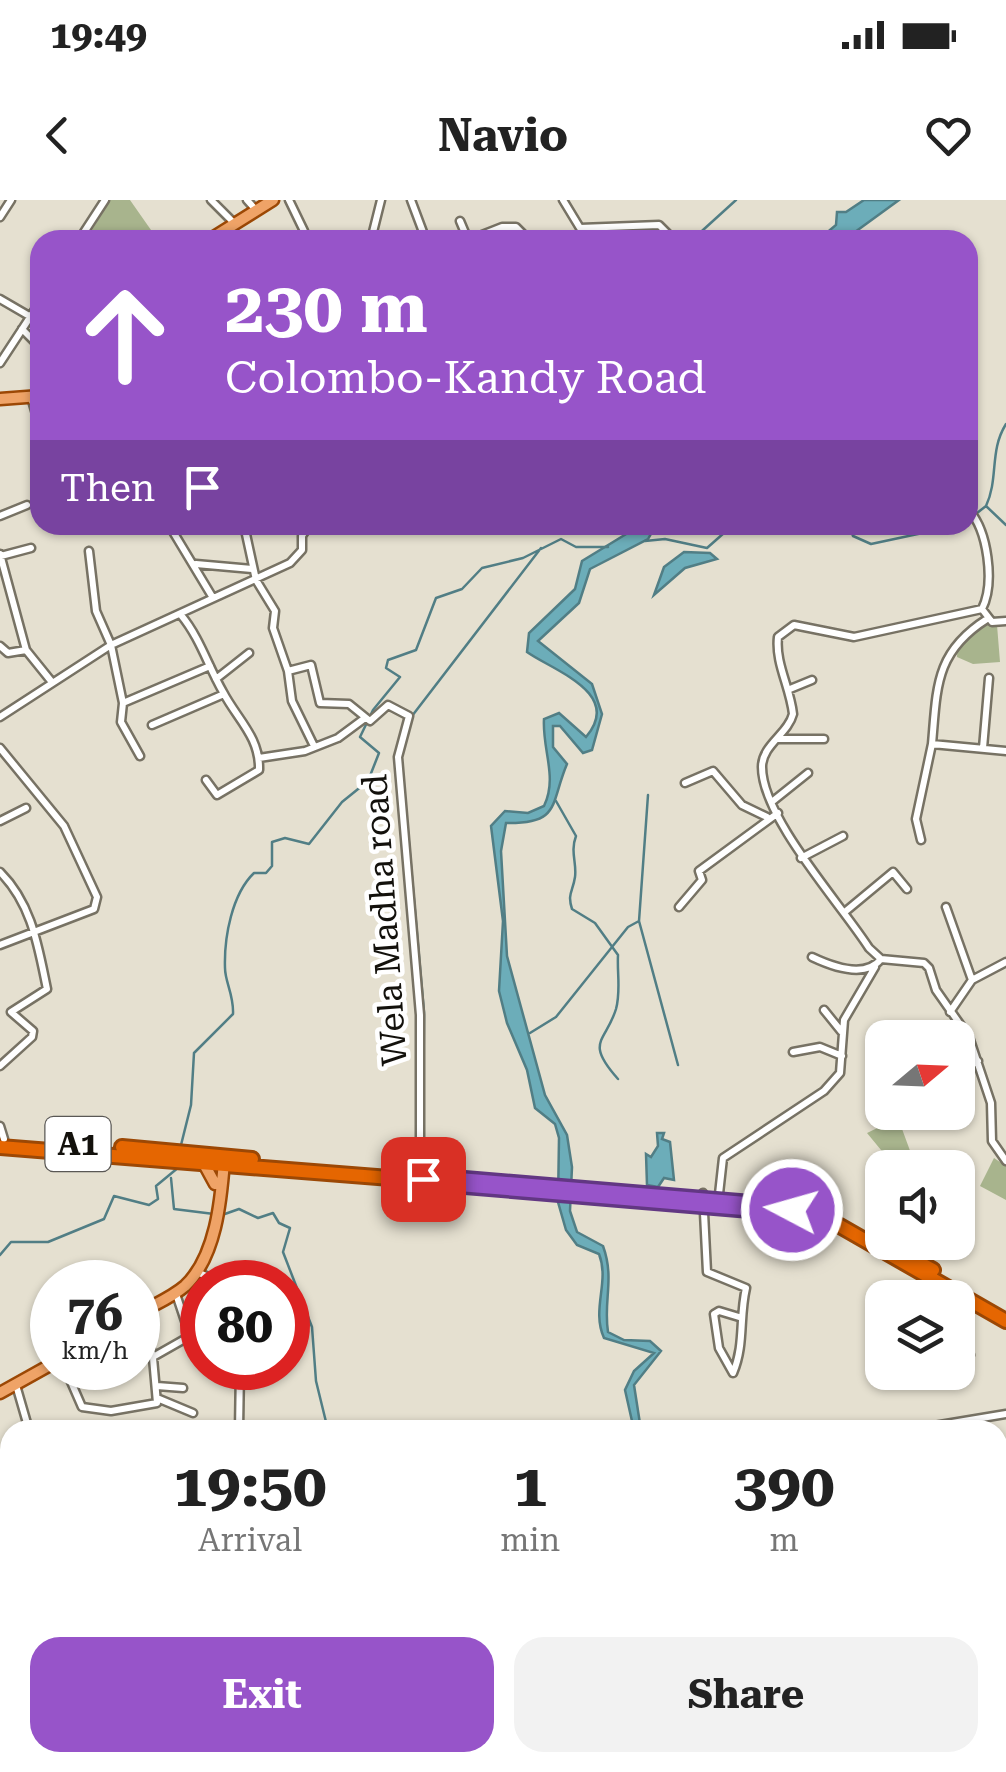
<!DOCTYPE html>
<style>
body{margin:0;font-family:"Roboto Serif",serif;background:#f2f2f2;color:#222;height:100vh;display:flex;flex-direction:column;font-size:38px;white-space:nowrap}
*{box-sizing:border-box;margin:0}
p{font-size:32px;color:#767676}
.icon{flex:none;width:55px;height:55px;fill:none;stroke:currentColor;stroke-width:2;stroke-linecap:round;stroke-linejoin:round}
.map{position:relative;flex:1;overflow:hidden}
.details{position:absolute;left:0px;top:1220px;width:1008px;height:352px;display:flex;flex-direction:column;background:#fff;border-radius:30px 30px 0 0;box-shadow:0 2px 8px #0004}
.details>*{flex:none}
.top-card{position:absolute;left:30px;top:30px;width:948px;height:305px;border-radius:30px;box-shadow:0 2px 8px #0004;background:#9754c9;color:#fff;overflow:hidden}
.needle{width:65px;rotate:71deg}
.fabs{position:absolute;left:865px;top:820px;display:grid;gap:20px}
.fabs a{display:grid;place-items:center;width:110px;height:110px;border-radius:20px;background:#fff;box-shadow:0 2px 8px #0004;font-size:50px}
.speed{position:absolute;left:30px;top:1060px;display:flex;gap:20px;font-size:50px;font-weight:700;text-align:center}
.speed>*{display:grid;place-content:center;width:130px;height:130px;border-radius:50%;background:#fff;box-shadow:0 2px 8px #0004;line-height:1}
.speed small{font-size:25px;font-weight:400}
.speed .limit{border:15px solid #d22;background:#fff;color:#111}
.pin{position:absolute;display:grid;place-items:center;width:85px;height:85px;color:#fff;margin:-42px;border-radius:20px;box-shadow:0 5px 15px #0006}
.me{position:absolute;width:110px;margin:-55px;rotate:276deg;stroke-linejoin:round;filter:drop-shadow(0 0 8px #0008)}
.turn{display:flex;align-items:center;gap:35px;height:210px;padding:0 30px;font-size:45px}
.turn .icon{width:130px;height:130px;stroke-width:2.5}
.turn b{display:block;font-size:70px;line-height:85px}
.then{display:flex;align-items:center;height:95px;padding:0 30px;background:#0003;gap:20px;font-size:38px}
.eta{display:flex;justify-content:space-evenly;align-items:center;height:170px;text-align:center}
.eta b{font-size:60px;font-weight:700;line-height:70px}
.action{display:flex;gap:20px;margin-top:auto;padding:20px 30px}
.action a{flex:1;height:115px;border-radius:30px;background:#9754c9;color:#fff;font-size:40px;font-weight:700;line-height:115px;text-align:center}
.action a+a{background:#f2f2f2;color:#222}
.status{display:flex;justify-content:space-between;align-items:center;height:70px;padding:0 50px;background:#fff;direction:ltr}
.status svg{height:28px;fill:currentColor}
header{display:flex;justify-content:space-between;align-items:center;height:130px;padding:0 30px;background:#fff;font-size:45px;font-weight:700}
.map>svg:first-child{display:block}
.green{fill:#a8b48d}
.water{fill:#6cadb9;stroke:#517e85;stroke-width:2.5}
.lines{fill:none;stroke-linecap:round;stroke-linejoin:round}
.stream{stroke:#517e85;stroke-width:2.5}
.street-casing{stroke:#777264;stroke-width:11}
.primary-casing{stroke:#9c4805;stroke-width:15}
.highway-casing{stroke:#9c4805;stroke-width:18}
.street{stroke:#fff;stroke-width:6}
.primary{stroke:#efa367;stroke-width:10}
.highway{stroke:#e56601;stroke-width:12}
.route-casing{stroke:#623783;stroke-width:25}
.route{stroke:#9754c9;stroke-width:18}
.labels{text-anchor:middle;dominant-baseline:central;stroke-width:9;stroke-linejoin:round;paint-order:stroke}
.shield{fill:#fff;stroke:#5a5855;stroke-width:2.5}
.shield-label{font-size:32px;font-weight:bold;fill:#13110c}
.street-label{font-size:35px;fill:#13110c;stroke:#fff}
</style>
<div class="status"><b>19:49</b><svg viewBox="0 0 49 12"><path d="M0 12V9h3v3zM5 12V6h3v6zM10 12V3h3v9zM15 12V0h3v12zM26 1h20v11H26zM47 4h2v5h-2z"/></svg></div>
<header><svg class="icon" aria-label="back" viewBox="0 0 24 24"><path d="M15 5l-7 7 7 7"/></svg>Navio<svg class="icon" aria-label="heart" viewBox="0 0 24 24"><path d="M12 20l-8-8c-3-5 5-10 8-4 3-6 11-1 8 4z"/></svg></header>
<div class="map">
<svg width="1006" height="1572" viewBox="0 0 1006 1572">
<rect width="100%" height="100%" fill="#e5e0d0"/>
<path class="green" d="M110 0H130L158 40H86Z
M987 419 997 425 1000 462 973 464 957 457 958 438Z
M898 918 916 967H895L867 933Z
M994 958 1006 966V1000L980 986Z"/>
<path class="water" d="M864 0H899L844 40H818L836 25 837 12H846Z
M641 325H656L648 339 590 369 579 403 538 441 592 484 602 514 592 550 583 553 560 526H553V547L567 564C550 604 561 624 506 623L501 651 507 756 545 895 567 935 572 967 570 1011 577 1032 603 1046C615 1079 603 1101 608 1132L624 1140 650 1141 661 1151 634 1185 641 1230H634L625 1190 634 1171 654 1153 604 1138C591 1109 610 1082 599 1054L577 1045 566 1030 558 1002 559 938 555 924 535 908 527 870 507 823 499 791 503 721 491 626 505 611 528 613 544 606C558 577 542 550 544 519L559 513 586 537C624 493 552 470 527 452L529 433 575 389 582 361Z
M684 352 710 353 717 359 685 368 654 395 664 367Z
M657 933H664L662 939 670 942 674 980 664 978 658 987 647 985 646 954 651 957 658 946Z"/>
<g class="lines">
<path class="stream" d="M692 40 736 0
M986 306C999 278 989 251 1006 224
M968 320 986 306 1006 325
M849 325 853 336 871 344 960 325
M645 341 665 339 707 348 733 325
M412 516 541 348
M401 561 404 588
M648 595 639 721 678 865
M556 601 576 636C570 652 577 663 575 677 573 691 567 694 572 709L595 723 618 755C617 774 621 791 616 809 606 842 584 841 618 879
M407 621 424 812 423 947
M530 833 556 817 628 727 639 721
M180 949 191 905 194 853 233 814C234 795 225 782 225 768 224 737 232 694 254 673H266L272 666V642L285 638 309 644 342 602 368 581 379 553 360 537 373 510 400 477 386 468 388 460 416 450 436 398 462 389 482 368 523 358 561 339 576 347H608
M171 978 174 1009 214 1014
M222 1015 239 1009 258 1018 273 1013 279 1023 290 1028 283 1052 312 1127 316 1181 328 1230
M0 1055 11 1042H48L104 1019 114 996 149 1005 158 999 156 986 179 967"/>
<defs>
<path id="street" d="M211 0 234 23
M247 0 256 10
M289 0 304 31 298 40
M411 0 426 40
M563 0 580 28 659 25 674 40
M0 17 11 0
M460 21 468 40
M79 40 105 0
M371 40 381 0
M469 40 502 27H516L529 40
M0 99 31 117
M22 129 40 147
M0 163 40 102
M31 197 40 228
M968 309C988 330 995 383 982 409
M0 316 27 305
M169 325 213 398
M244 325 256 380 275 411 273 428 288 471 292 501 314 546
M89 351 96 411 111 445 123 503 121 522 140 556
M0 354 26 450
M1 356 31 348
M196 364 252 369
M181 415C200 438 208 466 223 492 237 519 260 537 259 570L217 595 206 580
M1006 421 992 422 982 409 854 437 794 425 778 437C775 463 790 487 793 514 788 534 762 545 762 567 762 618 841 704 869 748L881 759 924 763 929 768 936 790 969 837 991 903 992 941 1006 961
M0 446 8 453 26 450 51 481
M288 471 311 465 320 503 349 504 370 521 388 505 409 516 398 557 420 815V972
M216 479 249 453
M790 489 812 480
M123 503 210 466
M0 517 111 445 290 363 302 350V336L309 325
M152 525 224 494
M777 539H824
M932 544C937 487 935 452 987 419
M0 548 64 626 97 697 94 709 0 745
M983 548 989 478
M259 558 305 551 338 538 365 518
M685 583 713 571 742 605 767 617
M773 601 808 573
M0 621 26 608
M921 640 916 619 932 544 1006 551
M801 658 843 636
M0 672C32 704 38 746 47 789L11 812 33 831 32 837 0 866
M679 707 702 680 699 671 778 613
M946 707 972 780
M846 711 893 672 907 689
M812 757C831 766 865 779 881 759
M824 810 841 831
M950 812 972 780 1006 762
M793 852 820 847 842 856
M958 873 978 861
M0 926 4 939
M703 993 707 1072 746 1088C739 1118 745 1145 733 1173L719 1148 714 1114 719 1111 739 1117
M719 994 723 958 824 891 840 873 844 820 875 767
M197 1072 220 1082
M153 1157 190 1136 176 1094
M958 1166 970 1155 958 1140 973 1104
M65 1168 82 1207 111 1211 157 1203 153 1158 142 1113
M909 1177 926 1172
M16 1185 29 1230
M157 1186 183 1188
M157 1198 193 1213
M239 1230 240 1168
M910 1230 1006 1214
M998 1307H1006
M998 1349H1006
M1000 1487 1006 1485
M0 1533 10 1513
M432 1562 441 1572
M183 1572V1562"/>
<path id="primary" d="M209 40 273 0
M0 199 40 196
M203 962 215 984
M138 1114C153 1105 171 1098 185 1086 216 1057 221 1000 224 961
M0 1193 52 1164"/>
<path id="highway" d="M0 947 792 1010 840 1026 1006 1121
M122 947 252 959
M881 1042 933 1070"/>
</defs>
<use href="#street" class="street-casing"/>
<use href="#primary" class="primary-casing"/>
<use href="#highway" class="highway-casing"/>
<use href="#street" class="street"/>
<use href="#primary" class="primary"/>
<use href="#highway" class="highway"/>
</g>
<g class="lines">
<defs>
<path id="route" d="M423 979 792 1010"/>
</defs>
<use href="#route" class="route-casing"/>
<use href="#route" class="route"/>
</g>
<g class="labels">
<rect class="shield" x="45.5" y="917" width="65" height="54" rx="8"/>
<g class="shield-label">
<text x="78" y="944">A1</text>
</g>
<g class="street-label">
<text transform="translate(385 720) rotate(-94)">Wela Madha road</text>
</g>
</g>
</svg>
<div class="fabs">
<a><svg class="needle" viewBox="-14 -14 28 28"><path d="M0-13l5 13h-10z" fill="#e53935"/><path d="M0 13l5-13h-10z" fill="#767676"/></svg></a>
<a><svg class="icon" aria-label="sound" viewBox="0 0 24 24"><path d="M4 9h4l5-4v14l-5-4H4zM17 9q2 3 0 6"/></svg></a>
<a><svg class="icon" aria-label="layers" viewBox="0 0 24 24"><path d="M12 4l9 5-9 5-9-5zM3 14l9 5 9-5"/></svg></a>
</div>
<div class="speed"><div>76<small>km/h</small></div><div class="limit">80</div></div>
<div class="pin" style="left:423px;top:979px;background:#d93025"><svg class="icon" aria-label="arrive" viewBox="0 0 24 24"><path d="M6 21V4h12l-3 4 3 4H6"/></svg></div>
<svg class="me" style="left:792px;top:1010px" viewBox="-20 -20 40 40"><circle r="17" fill="#9754c9" stroke="#fff" stroke-width="3"/><path d="M0-11L8 9 0 5-8 9z" fill="#fff"/></svg>
<div class="top-card">
<div class="turn"><svg class="icon" aria-label="ahead" viewBox="0 0 24 24"><path d="M12 20V5M6 11l6-6 6 6"/></svg><div><b>230 m</b>Colombo-Kandy Road</div></div>
<div class="then">Then<svg class="icon" aria-label="arrive" viewBox="0 0 24 24"><path d="M6 21V4h12l-3 4 3 4H6"/></svg></div>
</div>
<section class="details">
<div class="eta">
<div><b>19:50</b><p>Arrival</p></div>
<div><b>1</b><p>min</p></div>
<div><b>390</b><p>m</p></div>
</div>
<div class="action"><a>Exit</a><a>Share</a></div>
</section>
</div>
